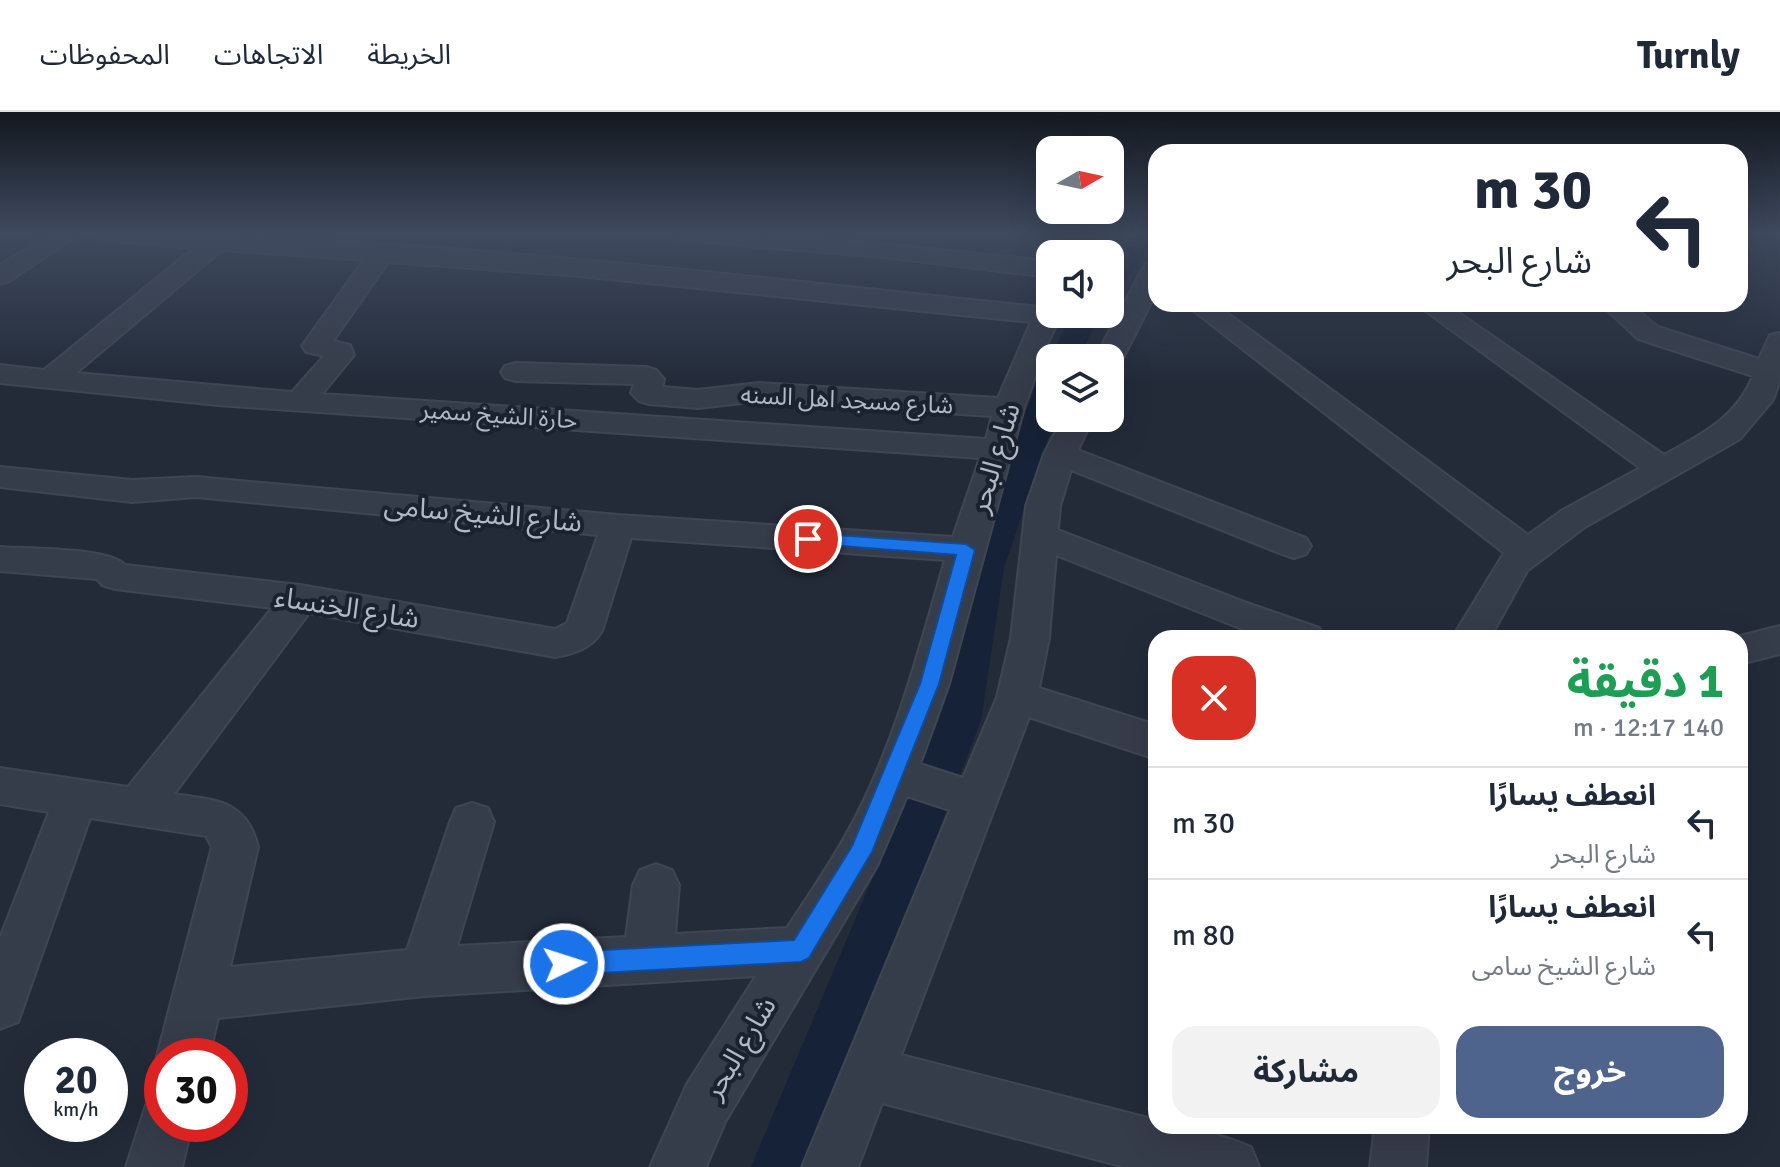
<!DOCTYPE html>
<html lang="ar">
<meta charset="utf-8">
<style>
body{margin:0;font-family:Signika,"Noto Sans Arabic",sans-serif;background:#f2f2f3;color:#1f2937;direction:rtl;height:100vh;display:flex;flex-direction:column;font-size:30px;white-space:nowrap}
*{box-sizing:border-box;margin:0}
p{font-size:26px;color:#747a83}
.icon{flex:none;width:44px;height:44px;fill:none;stroke:currentColor;stroke-width:2;stroke-linecap:round;stroke-linejoin:round}
.map{position:relative;flex:1;overflow:hidden;direction:ltr}
.panel{position:absolute;left:1148px;top:518px;width:600px;height:504px;display:flex;flex-direction:column;background:#fff;border-radius:24px;box-shadow:0 8px 32px #0002;direction:rtl}
.panel>*{flex:none}
.top-card{position:absolute;left:1148px;top:32px;width:600px;height:168px;border-radius:24px;box-shadow:0 8px 32px #0002;direction:rtl;background:#fff;color:#1f2937;overflow:hidden}
.needle{width:52px;rotate:81deg}
.tools{position:absolute;left:1036px;top:24px;display:grid;gap:16px}
.tools a{display:grid;place-items:center;width:88px;height:88px;border-radius:16px;background:#fff;box-shadow:0 8px 32px #0002;font-size:40px}
.speed{position:absolute;left:24px;top:926px;display:flex;gap:16px;font-size:40px;font-weight:700;text-align:center}
.speed>*{display:grid;place-content:center;width:104px;height:104px;border-radius:50%;background:#fff;box-shadow:0 8px 32px #0002;line-height:1}
.speed small{font-size:20px;font-weight:400}
.speed .limit{border:12px solid #d22;background:#fff;color:#111}
.pin{position:absolute;display:grid;place-items:center;width:68px;height:68px;color:#fff;margin:-34px;border:4px solid #fff;border-radius:50%;box-shadow:0 2px 8px #0007}
.me{position:absolute;width:88px;margin:-44px;rotate:86deg;stroke-linejoin:round;filter:drop-shadow(0 0 6px #0008)}
.turn{display:flex;align-items:center;gap:28px;height:168px;padding:0 24px;font-size:36px}
.turn .icon{width:104px;height:104px;stroke-width:2.5}
.turn b{display:block;font-size:56px;line-height:68px}
.round{display:grid;place-items:center;flex:none;width:84px;height:84px;border-radius:24px;background:#f2f2f3}
.headline{display:flex;align-items:center;justify-content:space-between;height:136px;padding:0 24px}
h1{font-size:48px;font-weight:700;line-height:60px;color:#1e9e55}
.primary-button{display:flex;gap:16px;margin-top:auto;padding:16px 24px}
.primary-button a{flex:1;height:92px;border-radius:24px;background:#4e648c;color:#fff;font-size:32px;font-weight:700;line-height:92px;text-align:center}
.primary-button a+a{background:#f2f2f3;color:#1f2937}
ul{padding:0;list-style:none}
li{display:flex;align-items:center;gap:24px;height:112px;padding:0 24px;border-top:2px solid #e0e1e3}
li div{flex:1}
li b{display:block;font-size:30px}
li em{font-style:normal}
header{display:flex;align-items:center;gap:48px;box-sizing:border-box;height:112px;padding:0 40px;background:#fff;border-bottom:2px solid #e0e1e3}
header strong{font-size:38px}
nav{display:flex;gap:44px;margin-inline-start:auto;font-size:28px}
.map>svg:first-child{display:block}
.lines{fill:none;stroke-linecap:round;stroke-linejoin:round}
.canal{fill:#162237;fill-rule:evenodd}
.minor-casing{stroke:#3f4653;stroke-width:4}
.minor{fill:#363d4a;fill-rule:evenodd}
.route{fill:#1a73e8;stroke:#114b97;stroke-width:2}
.labels{text-anchor:middle;dominant-baseline:central;stroke-width:8;stroke-linejoin:round;paint-order:stroke}
.far-street-label{font-size:24px;fill:#b1b8c6;stroke:#1b222f}
.street-label{font-size:28px;fill:#b1b8c6;stroke:#1b222f}
</style>
<header>
<strong>Turnly</strong>
<nav><a>الخريطة</a><a>الاتجاهات</a><a>المحفوظات</a></nav>
</header>
<div class="map">
<svg width="1780" height="1055" viewBox="0 0 1780 1055">
<rect width="100%" height="100%" fill="#232b39"/>
<g class="lines">
<path class="canal" d="M1134 122H1156V129L1120 175 1110 177V152Z
M1072 202H1100L1079 246 1050 247Z
M1050 267V306H1055L1004 456 981 608 811 1055H751L939 608 966 456 1035 276 1039 269Z"/>
<defs>
<path id="minor" d="M51 122H80L9 169 0 172V153Z
M95 122C411 122 726 163 1039 195L1050 191V202H1062L1046 234 1024 296 949 572 920 652 963 666 997 585 1011 526 1026 394 1044 342 1063 306H1093L1078 338 1306 426 1311 434 1306 442 1294 446 1282 442 1071 358 1060 394 1058 418 1247 491 1319 516 1325 526H1265L1056 443 1049 526 1039 576 1156 613V647L1029 605 901 943 1156 1008V1014C1189 1014 1220 1022 1251 1035L1259 1055H1125L882 991 858 1055H802L950 698 907 684 877 754 725 1010 706 1055H650L687 972 756 864 424 884 218 906 209 944H162V957L157 944 212 735 206 724 90 706 18 910 0 917V826L49 700 0 692V656L128 675 272 496 115 477 102 473 97 467 0 459V435C27 437 108 435 125 453L300 473 555 517 567 511 598 423 196 385 132 390 0 375V355L132 368 196 365 618 403 953 425 980 346 218 293 0 271V253L44 258 194 136 107 129 99 127ZM222 138 364 148 302 234 306 240 324 244 292 280 76 261ZM388 150 579 164 1031 210 998 286 759 271 698 278 662 275 664 267 656 258 646 255 515 251 505 254 501 260 505 266 515 269 634 272 631 281 639 289 649 292 698 296 759 289 992 304 986 327 322 282 354 243 350 233 333 229ZM631 426 945 448C918 541 892 644 843 728 826 758 806 787 787 816L675 822 679 773 672 758 656 752 640 758 633 773 626 825 457 834 494 710 488 696 472 691 456 696 450 710 407 838 230 855 258 735C247 688 215 688 174 682L309 501 555 545C574 542 592 536 602 519Z
M675 122H781L1050 149V165L883 145 687 129 679 127Z
M1104 122H1129L1110 146V142H1088Z
M1156 148V181L1123 246 1119 252 1110 254V246H1095L1143 156 1147 151Z
M1185 192H1215L1528 423 1561 399 1640 356 1416 192H1446L1664 343C1702 322 1736 306 1753 264L1638 227 1601 192H1630L1658 215 1759 247 1770 223 1780 221V268L1773 288 1740 327 1585 415 1527 459 1490 526H1452L1504 441Z
M1780 514V542L1740 552V526H1732Z
M162 986V1012H192L182 1055H126L146 993Z
M1375 1014H1429L1426 1055H1370Z"/>
</defs>
<use href="#minor" class="minor-casing"/>
<use href="#minor" class="minor"/>
</g>
<linearGradient id="sky" x2="0" y2="1"><stop stop-color="#13181f"/><stop offset="0.45" stop-color="#3f4a5f"/><stop offset="1" stop-color="#3f4a5f" stop-opacity="0"/></linearGradient>
<rect width="1780" height="270" fill="url(#sky)"/>
<path class="route" d="M808 421 966 432 975 438 939 572 872 740 809 846 801 850 564 863 556 860 552 852 556 844 564 840 794 828 852 734 920 572 956 443 802 431 800 427 802 423Z"/>
<g class="labels">
<g class="far-street-label">
<text transform="translate(847 288) rotate(3)">شارع مسجد اهل السنه</text>
<text transform="translate(499 303) rotate(4)">حارة الشيخ سمير</text>
</g>
<g class="street-label">
<text transform="translate(995 346) rotate(-73)">شارع البحر</text>
<text transform="translate(483 402) rotate(5)">شارع الشيخ سامى</text>
<text transform="translate(347 496) rotate(9)">شارع الخنساء</text>
<text transform="translate(740 936) rotate(-59)">شارع البحر</text>
</g>
</g>
</svg>
<div class="tools">
<a><svg class="needle" viewBox="-14 -14 28 28"><path d="M0-13l5 13h-10z" fill="#e53935"/><path d="M0 13l5-13h-10z" fill="#747a83"/></svg></a>
<a><svg class="icon" aria-label="sound" viewBox="0 0 24 24"><path d="M4 9h4l5-4v14l-5-4H4zM17 9q2 3 0 6"/></svg></a>
<a><svg class="icon" aria-label="layers" viewBox="0 0 24 24"><path d="M12 4l9 5-9 5-9-5zM3 14l9 5 9-5"/></svg></a>
</div>
<div class="speed"><div>20<small>km/h</small></div><div class="limit">30</div></div>
<div class="pin" style="left:808px;top:427px;background:#d93025"><svg class="icon" aria-label="arrive" viewBox="0 0 24 24"><path d="M6 21V4h12l-3 4 3 4H6"/></svg></div>
<svg class="me" style="left:564px;top:852px" viewBox="-20 -20 40 40"><circle r="17" fill="#1a73e8" stroke="#fff" stroke-width="3"/><path d="M0-11L8 9 0 5-8 9z" fill="#fff"/></svg>
<div class="top-card">
<div class="turn"><svg class="icon" aria-label="left" viewBox="0 0 24 24"><path d="M17 20v-9H6M10 6l-5 5 5 5"/></svg><div><b>30 m</b>شارع البحر</div></div>
</div>
<section class="panel">
<div class="headline"><div><h1>1 دقيقة</h1><p>140 m · 12:17</p></div><a class="round" style="background:#d93025;color:#fff"><svg class="icon" aria-label="close" viewBox="0 0 24 24"><path d="M6 6l12 12M18 6L6 18"/></svg></a></div>
<ul>
<li><svg class="icon" aria-label="left" viewBox="0 0 24 24"><path d="M17 20v-9H6M10 6l-5 5 5 5"/></svg><div><b>انعطف يسارًا</b><p>شارع البحر</p></div><em>30 m</em></li>
<li><svg class="icon" aria-label="left" viewBox="0 0 24 24"><path d="M17 20v-9H6M10 6l-5 5 5 5"/></svg><div><b>انعطف يسارًا</b><p>شارع الشيخ سامى</p></div><em>80 m</em></li>
</ul>
<div class="primary-button"><a>خروج</a><a>مشاركة</a></div>
</section>
</div>
